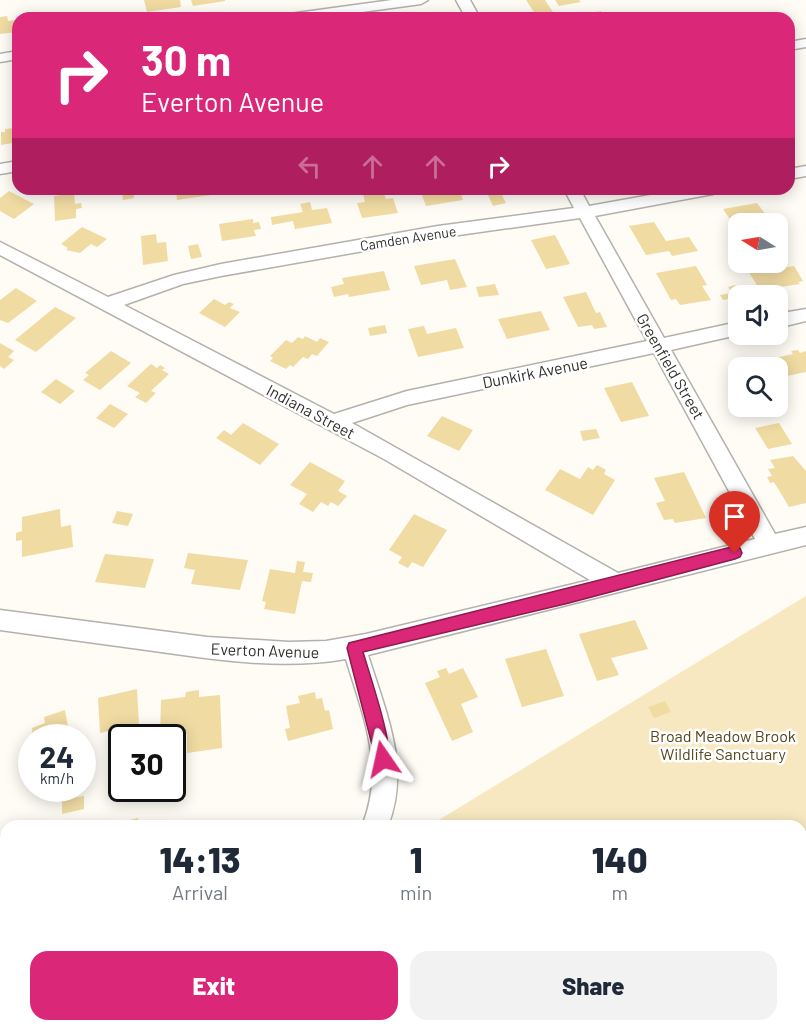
<!DOCTYPE html>
<style>
body{margin:0;font-family:Barlow,sans-serif;background:#f2f2f3;color:#1f2937;height:100vh;display:flex;flex-direction:column;font-size:22px;white-space:nowrap}
*{box-sizing:border-box;margin:0}
p{font-size:20px;color:#747a83}
.icon{flex:none;width:33px;height:33px;fill:none;stroke:currentColor;stroke-width:2;stroke-linecap:round;stroke-linejoin:round}
.map{position:relative;flex:1;overflow:hidden}
.details{position:absolute;left:0px;top:820px;width:807px;height:212px;display:flex;flex-direction:column;background:#fff;border-radius:18px 18px 0 0;box-shadow:0 3px 15px #0003}
.details>*{flex:none}
.guide{position:absolute;left:12px;top:12px;width:783px;height:183px;border-radius:18px;box-shadow:0 3px 15px #0003;background:#db2777;color:#fff;overflow:hidden}
.needle{width:39px;rotate:281deg}
.fabs{position:absolute;left:728px;top:213px;display:grid;gap:12px}
.fabs a{display:grid;place-items:center;width:60px;height:60px;border-radius:12px;background:#fff;box-shadow:0 3px 15px #0003;font-size:30px}
.speed{position:absolute;left:18px;top:724px;display:flex;gap:12px;font-size:30px;font-weight:700;text-align:center}
.speed>*{display:grid;place-content:center;width:78px;height:78px;border-radius:50%;background:#fff;box-shadow:0 3px 15px #0003;line-height:1}
.speed small{font-size:15px;font-weight:400}
.speed .limit{border:3px solid #111;border-radius:9px;background:#fff;color:#111}
.pin{position:absolute;display:grid;place-items:center;width:51px;height:51px;color:#fff;margin:-62px -26px;border-radius:50% 50% 50% 0;rotate:-45deg;box-shadow:0 0 6px #0007}
.pin .icon{rotate:45deg}
.me{position:absolute;width:66px;margin:-33px;rotate:349deg;stroke-linejoin:round;filter:drop-shadow(0 0 4px #0008)}
.turn{display:flex;align-items:center;gap:21px;height:126px;padding:0 30px;font-size:27px}
.turn .icon{width:78px;height:78px;stroke-width:2.5}
.turn b{display:block;font-size:42px;line-height:51px}
.lanes{display:flex;align-items:center;height:57px;padding:0 30px;background:#0003;justify-content:center;gap:30px;direction:ltr}
.lanes .off{opacity:.35}
.eta{display:flex;justify-content:space-evenly;align-items:center;height:102px;text-align:center}
.eta b{font-size:36px;font-weight:800;line-height:42px}
.action{display:flex;gap:12px;margin-top:auto;padding:12px 30px}
.action a{flex:1;height:69px;border-radius:18px;background:#db2777;color:#fff;font-size:24px;font-weight:800;line-height:69px;text-align:center}
.action a+a{background:#f2f2f3;color:#1f2937}
.map>svg:first-child{display:block}
.green{fill:#f7e8c1}
.building{fill:#f0dba3}
.lines{fill:none;stroke-linecap:round;stroke-linejoin:round}
.street-casing{stroke:#b3b1ab;stroke-width:3}
.street{fill:#fff;fill-rule:evenodd}
.route{fill:#db2777;stroke:#8e194d;stroke-width:1.5}
.labels{text-anchor:middle;dominant-baseline:central;stroke-width:5;stroke-linejoin:round;paint-order:stroke}
.far-street-label{font-size:14px;fill:#31302e;stroke:#fff}
.street-label{font-size:16px;fill:#31302e;stroke:#fff}
.park-label{font-size:16px;fill:#55461b;stroke:#fff}
</style>
<div class="map">
<svg width="806" height="1031" viewBox="0 0 806 1031">
<rect width="100%" height="100%" fill="#fefcf5"/>
<path class="green" d="M806 596V1031H90L98 1026H801V826H429Z"/>
<path class="building" d="M144 0H180L181 7 147 12Z
M191 0H225V1L193 6Z
M526 0H545L555 15 544 16 542 13 534 12Z
M555 0H579L581 2 559 6Z
M601 11 606 18H592L588 13Z
M7 16 8 21 18 20V32L0 34V17Z
M15 128V130H18V142L1 145V132H5V129Z
M113 189H165V192L152 195 151 191 134 193V198L123 200 122 191 113 192Z
M176 189H217L218 194 177 200Z
M428 189H465L467 193 461 194 463 200 426 206 420 190Z
M9 191 34 204 14 219 0 211V198Z
M383 191 386 199 393 198 398 213 362 218 357 203 365 202 363 194Z
M74 193 75 204 81 203 82 208 76 209V218L55 221 54 196Z
M501 193 506 203 493 206 488 195Z
M310 202 312 210 327 208 332 223 295 229 293 221 272 225 271 217 303 212 300 204Z
M757 203 769 219 734 225 723 209Z
M253 219V223L259 222 261 229 254 230 256 236 222 241 219 224Z
M654 222 666 241 689 237 698 251 672 256 669 251 646 255 629 226Z
M82 227 107 239 97 247 91 244 80 253 66 250 68 248 61 244Z
M156 234 157 243 166 242 168 261 143 265 141 236Z
M555 235 570 264 546 269 531 240Z
M198 244 202 257 191 259 188 246Z
M455 259 467 287 450 290 447 280 421 285 414 266Z
M773 262 777 269 794 266 803 281 798 282 800 284 760 290 745 266Z
M696 266 707 285 702 286 711 300 680 305 676 299 671 300 656 273Z
M384 271 390 290 349 297 348 294 334 297 331 287 344 284 342 278Z
M495 284 499 295 479 297 476 287Z
M735 285 741 296 723 300 720 295 732 293 728 287Z
M16 288 37 301 8 323 0 320V300Z
M586 292 596 313 600 312 607 327 594 329 592 325 578 327 563 297Z
M214 299 225 305 229 302 234 304 230 308 240 312 225 327 199 313Z
M55 307 76 318 36 352 15 340Z
M541 311 550 330 507 339 498 319Z
M385 325 387 333 370 336 368 328Z
M424 326 427 334 456 328 464 348 418 357 408 329Z
M305 336 317 342 320 338 329 342 317 356 312 354 308 359 303 357 293 367 290 365 286 369 270 361 273 358 270 356 286 340 292 343 298 337 303 339Z
M0 343 14 351 8 357 14 360 4 369 0 366Z
M798 350 800 353 806 351V372L787 376 775 358 793 354 791 351Z
M111 351 131 363 100 390 83 380 89 375 85 373Z
M151 364 157 368 160 365 165 368 162 370 169 374 151 391 156 393 146 403 135 397 140 393 127 386Z
M56 379 75 391 60 404 41 392Z
M632 382 649 416 621 422 604 388Z
M110 404 128 414 114 428 96 418Z
M442 416 473 430 459 451 427 436Z
M243 423 279 444 260 465 216 438 224 430 231 435Z
M779 423 792 444 768 449 755 428Z
M596 429 600 438 583 441 580 431Z
M793 456 806 471V503L789 507 774 482 770 483 767 477 772 476 768 469 775 468 770 460Z
M310 462 345 481 338 491 347 496 338 506 331 502 328 506 321 502 313 512 299 504 307 494 290 485Z
M597 465 606 470 604 474 615 480 593 515 545 490 560 469 580 479 588 467 593 470Z
M684 472 706 518 675 523 673 519 664 520 656 503 665 501 654 478Z
M60 509 61 527 71 525 73 547 22 557V540L16 541V533L22 531V517Z
M117 511 133 514 128 526 112 523Z
M414 514 447 530 423 567 412 562 408 568 398 563 402 557 389 550Z
M188 553 248 560 240 590 191 584 195 570 184 568Z
M105 554 154 559 145 588 95 582Z
M297 561 305 562 303 572 313 573 311 582 302 581 295 614 264 609 266 602 262 601 270 569 295 573Z
M635 620 648 649 611 658 619 675 597 681 579 634Z
M546 649 564 696 522 707 505 659Z
M446 668 449 674 463 668 478 697 461 704 473 732 452 741 425 683 440 677 437 671Z
M137 689 139 724 100 733 98 698Z
M199 690V697L220 695 222 748 187 753V734L160 738 161 700 185 697 186 692Z
M315 692 316 699 322 698 325 711 329 710 333 729 288 741 285 729 290 728 286 706 300 703 298 696Z
M665 701 671 712 654 718 648 707Z
M65 710 70 738H33L32 728 45 723 44 717Z
M84 796V809L62 814V800Z
M138 818 139 826H106Z
M0 881 6 911 0 914Z"/>
<g class="lines">
<defs>
<path id="street" d="M392 0H428L421 4 318 18H282L289 14Z
M456 0H470L480 18H466Z
M806 39V47L789 50V42Z
M18 51V59L0 62V54Z
M18 161V171L0 174V164Z
M806 166V176L789 179V169Z
M564 189H580L589 206 684 189H721L713 194 595 216 664 338 738 322V334H742L671 350 775 534 806 527V545L368 655C386 713 411 767 388 826H362C386 768 363 716 346 659 283 670 217 660 154 651 103 644 51 637 0 630V610L207 637 289 642 326 641 366 634 590 580 384 459 0 255V242L108 297 174 275 221 264 438 226 574 208ZM580 218 647 341 407 391 334 414 124 305 183 284 221 276 438 238ZM654 353 755 539 618 573 352 423 407 405Z
M806 309V321L777 328V314Z
M37 1026H73L71 1031H35Z"/>
</defs>
<use href="#street" class="street-casing"/>
<use href="#street" class="street"/>
</g>
<path class="route" d="M735 546 740 548 742 553 740 557 735 559 569 603 363 652C369 673 395 748 388 764L383 767 377 764 347 648 349 643Z"/>
<g class="labels">
<g class="far-street-label">
<text transform="translate(408 238) rotate(-9)">Camden Avenue</text>
</g>
<g class="street-label">
<text transform="translate(671 366) rotate(60)">Greenfield Street</text>
<text transform="translate(535 372) rotate(-11)">Dunkirk Avenue</text>
<text transform="translate(311 411) rotate(28)">Indiana Street</text>
<text transform="translate(265 650) rotate(2)">Everton Avenue</text>
</g>
<g class="park-label">
<text x="723" y="735">Broad Meadow Brook<tspan x="723" dy="18">Wildlife Sanctuary</tspan></text>
</g>
</g>
</svg>
<div class="fabs">
<a><svg class="needle" viewBox="-14 -14 28 28"><path d="M0-13l5 13h-10z" fill="#e53935"/><path d="M0 13l5-13h-10z" fill="#747a83"/></svg></a>
<a><svg class="icon" aria-label="sound" viewBox="0 0 24 24"><path d="M4 9h4l5-4v14l-5-4H4zM17 9q2 3 0 6"/></svg></a>
<a><svg class="icon" aria-label="search" viewBox="0 0 24 24"><circle cx="10" cy="10" r="6"/><path d="M15 15l6 6"/></svg></a>
</div>
<div class="speed"><div>24<small>km/h</small></div><div class="limit">30</div></div>
<div class="pin" style="left:735px;top:553px;background:#d93025"><svg class="icon" aria-label="arrive" viewBox="0 0 24 24"><path d="M6 21V4h12l-3 4 3 4H6"/></svg></div>
<svg class="me" style="left:383px;top:759px" viewBox="-20 -20 40 40"><path d="M0-17L14 15 0 8-14 15z" fill="#db2777" stroke="#fff" stroke-width="4"/></svg>
<div class="guide">
<div class="turn"><svg class="icon" aria-label="right" viewBox="0 0 24 24"><path d="M7 20v-9h11M14 6l5 5-5 5"/></svg><div><b>30 m</b>Everton Avenue</div></div>
<div class="lanes"><svg class="icon off" aria-label="left" viewBox="0 0 24 24"><path d="M17 20v-9H6M10 6l-5 5 5 5"/></svg><svg class="icon off" aria-label="ahead" viewBox="0 0 24 24"><path d="M12 20V5M6 11l6-6 6 6"/></svg><svg class="icon off" aria-label="ahead" viewBox="0 0 24 24"><path d="M12 20V5M6 11l6-6 6 6"/></svg><svg class="icon" aria-label="right" viewBox="0 0 24 24"><path d="M7 20v-9h11M14 6l5 5-5 5"/></svg></div>
</div>
<section class="details">
<div class="eta">
<div><b>14:13</b><p>Arrival</p></div>
<div><b>1</b><p>min</p></div>
<div><b>140</b><p>m</p></div>
</div>
<div class="action"><a>Exit</a><a>Share</a></div>
</section>
</div>
